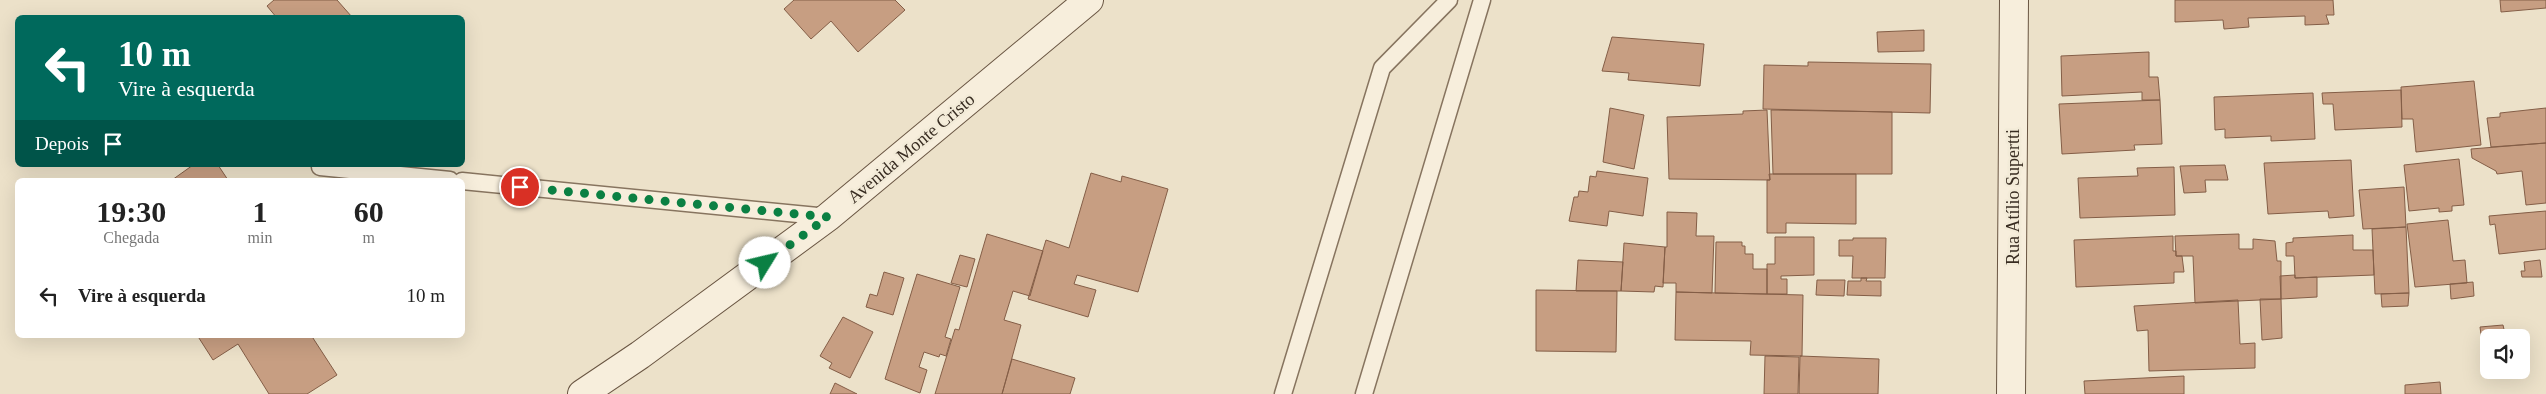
<!DOCTYPE html>
<html lang="pt">
<meta charset="utf-8">
<style>
body{margin:0;font-family:Georgia,serif;background:#f6f6f6;color:#222;height:100vh;display:flex;flex-direction:column;font-size:19px;white-space:nowrap}
*{box-sizing:border-box;margin:0}
p{font-size:16px;color:#767676}
.icon{flex:none;width:28px;height:28px;fill:none;stroke:currentColor;stroke-width:2;stroke-linecap:round;stroke-linejoin:round}
.map{position:relative;flex:1;overflow:hidden}
.details{position:absolute;left:15px;top:178px;width:450px;height:160px;display:flex;flex-direction:column;background:#fff;border-radius:8px;box-shadow:0 5px 20px #0002}
.details>*{flex:none}
.guide{position:absolute;left:15px;top:15px;width:450px;height:152px;border-radius:8px;box-shadow:0 5px 20px #0002;background:#00695c;color:#fff;overflow:hidden}
.controls{position:absolute;left:2480px;top:329px;display:grid;gap:10px}
.controls a{display:grid;place-items:center;width:50px;height:50px;border-radius:8px;background:#fff;box-shadow:0 5px 20px #0002;font-size:25px}
.pin{position:absolute;display:grid;place-items:center;width:42px;height:42px;color:#fff;margin:-21px;border:2px solid #fff;border-radius:50%;box-shadow:0 1px 5px #0007}
.me{position:absolute;width:55px;margin:-28px;rotate:54deg;stroke-linejoin:round;filter:drop-shadow(0 0 4px #0008)}
.turn{display:flex;align-items:center;gap:18px;height:105px;padding:0 20px;font-size:22px}
.turn .icon{width:65px;height:65px;stroke-width:2.5}
.turn b{display:block;font-size:35px;line-height:42px}
.then{display:flex;align-items:center;height:48px;padding:0 20px;background:#0003;gap:10px;font-size:19px}
.eta{display:flex;justify-content:space-evenly;align-items:center;height:85px;text-align:center}
.eta b{font-size:30px;font-weight:700;line-height:35px}
ul{padding:0;list-style:none}
li{display:flex;align-items:center;gap:15px;height:65px;padding:0 20px}
li div{flex:1}
li b{display:block;font-size:19px}
li em{font-style:normal}
.map>svg:first-child{display:block}
.building{fill:#c79e82;stroke:#845e47}
.lines{fill:none;stroke-linecap:round;stroke-linejoin:round}
.service-casing{stroke:#87745f;stroke-width:19}
.secondary-casing{stroke:#695542;stroke-width:30}
.service{stroke:#f7eedc;stroke-width:16}
.secondary{stroke:#f7eedc;stroke-width:28}
.route{stroke:#0b8043;stroke-width:9;stroke-dasharray:0 16.2}
.labels{text-anchor:middle;dominant-baseline:central;stroke-width:5;stroke-linejoin:round;paint-order:stroke}
.street-label{font-size:18px;fill:#382c21;stroke:#f3ebd8}
</style>
<div class="map">
<svg width="2546" height="394" viewBox="0 0 2546 394">
<rect width="100%" height="100%" fill="#ece1c9"/>
<path class="building" d="M274 0H337L352 17 277 18 267 6Z
M794 0H895L905 10 858 52 831 21 811 39 784 9Z
M2175 0H2333L2334 15H2326L2329 24 2305 25V16L2248 18 2249 27 2224 29 2223 20 2175 22Z
M2500 0H2546V8L2501 12Z
M1924 30V51L1878 52 1877 32Z
M1612 37 1704 44 1700 86 1628 80 1629 73 1602 71Z
M2149 52V77H2158L2160 100H2142V92L2062 96 2061 56Z
M1808 62 1931 64 1930 113 1763 109 1764 65 1808 66Z
M2474 81 2481 145 2416 152 2413 119H2402L2401 87Z
M2401 90 2402 127 2335 130 2333 104H2323L2322 93Z
M2313 93 2315 139 2271 141V136L2225 138V129L2215 130 2214 97Z
M2160 100 2162 144 2134 145 2135 150 2062 154 2059 104Z
M1610 108 1644 115 1634 169 1603 162Z
M2546 108V143L2491 147 2487 118 2500 117V113Z
M1767 110 1770 180 1669 179 1667 117 1743 114V111Z
M1771 110 1892 112V174H1773Z
M2546 143V203L2526 205 2522 171 2497 174 2496 171 2472 158 2471 149Z
M2459 159 2464 205 2452 206V211L2439 212V208L2409 211 2404 165Z
M2351 160 2354 216 2329 218 2328 211 2268 214 2264 163Z
M193 165H218L228 180H172Z
M2225 165 2228 180H2205L2206 192 2184 193 2180 166Z
M2174 167 2175 215 2080 218 2078 178 2138 176 2137 168Z
M1597 171 1648 178 1643 216 1609 211 1607 226 1569 221 1574 197H1578L1579 191 1588 192 1590 176 1596 177Z
M1091 173 1121 182 1122 176 1168 189 1138 292 1077 275 1074 284 1096 290 1088 317 1028 299 1046 240 1069 248Z
M1769 174H1856V224L1786 223V233H1767V180H1770Z
M2404 187 2406 227 2363 229 2359 190Z
M2546 211V249L2499 254 2495 224 2490 225 2489 216Z
M1667 212 1697 213 1696 236H1714L1712 293 1676 292V283H1663L1665 247H1667Z
M2448 220 2453 261 2465 260 2467 283 2415 287 2407 224Z
M2406 227 2409 293 2375 294 2372 229Z
M987 234 1043 251 1030 296 1013 291 1004 320 1021 325 1002 394H935L955 329 959 330Z
M2239 234V249H2253V239L2275 241 2277 261H2281V299L2195 303 2193 256H2176L2175 236Z
M2353 235V250H2373L2374 275 2295 278 2294 256H2286V243L2293 242V238Z
M2173 236V251H2176V256H2182L2184 272H2174V283L2076 287 2074 240Z
M1775 237H1814V275L1781 276V279H1787V294H1767V264H1775Z
M1853 238H1886L1885 278H1852L1853 256H1839V240H1853Z
M1716 242H1742V246H1745V254H1753V269H1767V294L1715 293Z
M1624 243 1665 247 1663 287 1655 286 1654 292 1621 291Z
M960 255 975 259 967 287 951 283Z
M1578 260 1623 262 1621 291H1576Z
M2540 260 2542 277H2522L2521 271H2525L2524 262Z
M884 272 904 278 893 315 866 307 870 294 877 296Z
M917 274 960 287 945 337 951 339 946 356 940 354 939 357 924 352 919 367 927 370 920 393 885 379Z
M2295 275V278L2317 277V297L2281 299 2280 276Z
M1861 278H1867L1866 281H1881V296L1847 295 1848 281H1861Z
M1817 280H1845L1844 296 1816 295Z
M2473 282 2474 296 2451 299 2450 284Z
M1536 290 1617 291 1616 352 1536 351Z
M1676 292 1803 295 1802 356 1750 355 1751 341 1675 340Z
M2409 293 2408 306 2382 307 2381 294Z
M2260 299H2281L2282 338 2262 340Z
M2238 300 2240 344 2255 343V368L2149 371 2148 330 2137 331 2134 306Z
M843 317 873 332 850 378 829 368 832 363 820 356Z
M2503 325 2506 338H2489V341L2482 342 2480 327Z
M197 335H311L337 375 307 394H269L238 344 213 360Z
M1765 356 1799 357 1798 394H1764Z
M1800 356 1879 359 1878 394H1799Z
M1012 359 1075 378 1070 394H1002Z
M2184 376V394H2085L2084 381Z
M2440 382 2441 394H2405V385Z
M835 383 857 394H830Z"/>
<g class="lines">
<defs>
<path id="service" d="M320 167 450 180
M462 181 828 217
M1283 394 1382 68 1449 0
M1364 394 1482 0"/>
<path id="secondary" d="M582 394 640 355 828 217 1089 0
M2011 394 2014 0"/>
</defs>
<use href="#service" class="service-casing"/>
<use href="#secondary" class="secondary-casing"/>
<use href="#service" class="service"/>
<use href="#secondary" class="secondary"/>
</g>
<g class="lines">
<path class="route" d="M520 187 828 217 765 263"/>
</g>
<g class="labels">
<g class="street-label">
<text transform="translate(911 148) rotate(-40)">Avenida Monte Cristo</text>
<text transform="translate(2013 197) rotate(-90)">Rua Atílio Supertti</text>
</g>
</g>
</svg>
<div class="controls">
<a><svg class="icon" aria-label="sound" viewBox="0 0 24 24"><path d="M4 9h4l5-4v14l-5-4H4zM17 9q2 3 0 6"/></svg></a>
</div>
<div class="pin" style="left:520px;top:187px;background:#d93025"><svg class="icon" aria-label="arrive" viewBox="0 0 24 24"><path d="M6 21V4h12l-3 4 3 4H6"/></svg></div>
<svg class="me" style="left:765px;top:263px" viewBox="-20 -20 40 40"><circle r="19" fill="#fff"/><path d="M0-13L10 11 0 6-10 11z" fill="#0b8043"/></svg>
<div class="guide">
<div class="turn"><svg class="icon" aria-label="left" viewBox="0 0 24 24"><path d="M17 20v-9H6M10 6l-5 5 5 5"/></svg><div><b>10 m</b>Vire à esquerda</div></div>
<div class="then">Depois<svg class="icon" aria-label="arrive" viewBox="0 0 24 24"><path d="M6 21V4h12l-3 4 3 4H6"/></svg></div>
</div>
<section class="details">
<div class="eta">
<div><b>19:30</b><p>Chegada</p></div>
<div><b>1</b><p>min</p></div>
<div><b>60</b><p>m</p></div>
</div>
<ul>
<li><svg class="icon" aria-label="left" viewBox="0 0 24 24"><path d="M17 20v-9H6M10 6l-5 5 5 5"/></svg><div><b>Vire à esquerda</b></div><em>10 m</em></li>
</ul>
</section>
</div>
